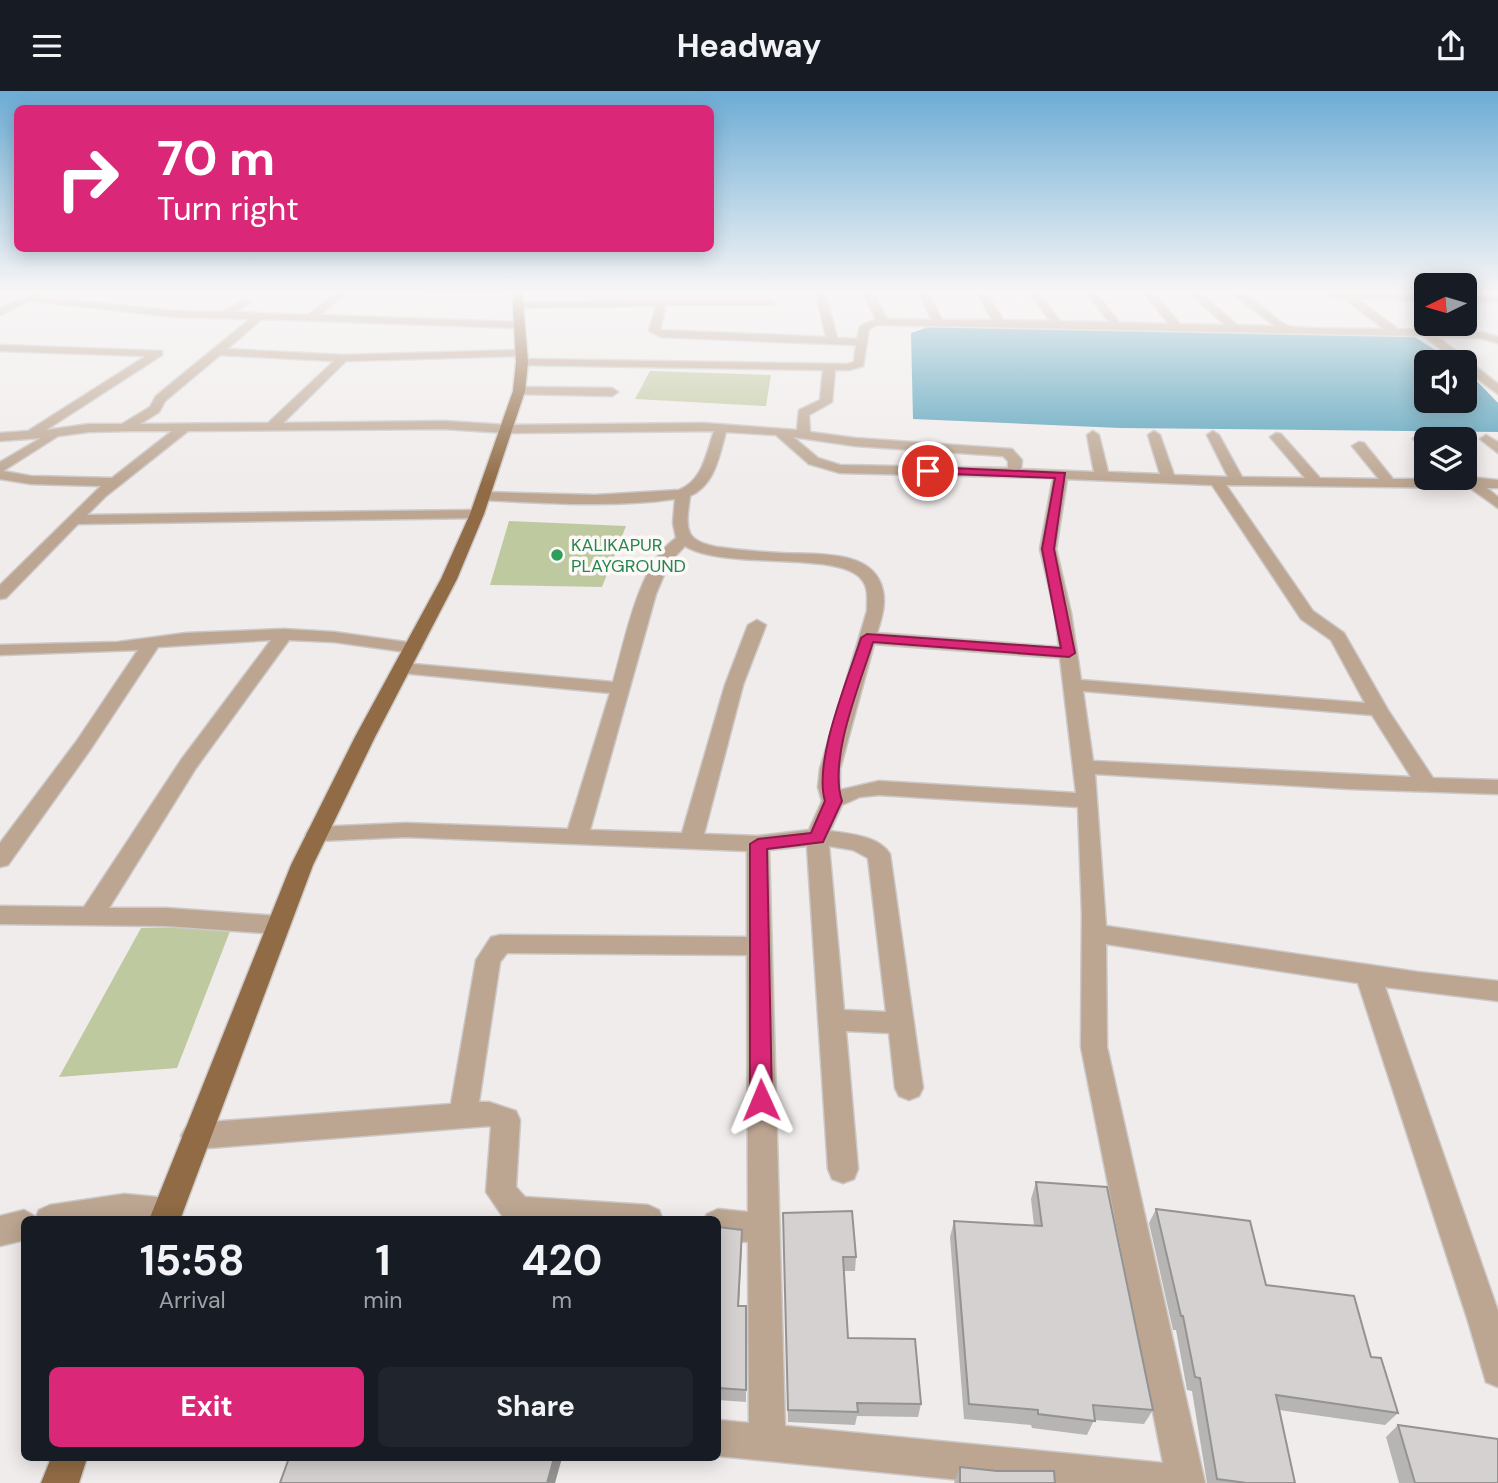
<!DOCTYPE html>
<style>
body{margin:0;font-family:"DM Sans",sans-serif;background:#20242c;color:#f1f3f6;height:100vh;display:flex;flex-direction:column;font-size:26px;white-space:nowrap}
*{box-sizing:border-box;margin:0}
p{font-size:23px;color:#9ea1a6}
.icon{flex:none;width:38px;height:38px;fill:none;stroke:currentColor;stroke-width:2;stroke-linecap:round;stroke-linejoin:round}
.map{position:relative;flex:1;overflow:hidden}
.drawer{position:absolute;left:21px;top:1125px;width:700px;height:245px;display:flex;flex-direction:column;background:#171b24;border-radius:10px;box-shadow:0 4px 18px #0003}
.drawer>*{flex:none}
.guide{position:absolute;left:14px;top:14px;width:700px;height:147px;border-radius:10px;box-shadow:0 4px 18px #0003;background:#db2777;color:#fff;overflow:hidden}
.needle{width:46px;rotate:265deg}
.fabs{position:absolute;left:1414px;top:182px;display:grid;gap:14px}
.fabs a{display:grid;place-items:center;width:63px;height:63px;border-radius:10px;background:#171b24;box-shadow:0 4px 18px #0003;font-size:35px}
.pin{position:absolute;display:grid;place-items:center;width:60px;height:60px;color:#fff;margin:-30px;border:4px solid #fff;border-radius:50%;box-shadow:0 2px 7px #0007}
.me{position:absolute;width:77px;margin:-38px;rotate:359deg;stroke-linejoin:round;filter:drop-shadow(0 0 5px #0008)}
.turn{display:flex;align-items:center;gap:24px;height:147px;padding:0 28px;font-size:32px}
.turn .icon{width:91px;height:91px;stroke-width:2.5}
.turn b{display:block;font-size:49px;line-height:60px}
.eta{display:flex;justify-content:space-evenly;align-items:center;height:119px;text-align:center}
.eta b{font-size:42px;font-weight:700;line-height:49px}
.cta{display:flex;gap:14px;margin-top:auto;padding:14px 28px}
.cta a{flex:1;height:80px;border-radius:10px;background:#db2777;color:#fff;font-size:28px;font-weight:700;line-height:80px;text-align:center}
.cta a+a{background:#20242c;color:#f1f3f6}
header{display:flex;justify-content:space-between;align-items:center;height:91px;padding:0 28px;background:#171b24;font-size:32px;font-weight:700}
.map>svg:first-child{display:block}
.green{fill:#bfc9a0}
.water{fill:#529fb9}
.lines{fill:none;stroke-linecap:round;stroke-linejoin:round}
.minor-casing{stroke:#ccc8c8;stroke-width:3}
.major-casing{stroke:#ccc8c8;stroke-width:3}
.minor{fill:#bca692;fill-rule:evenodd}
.major{fill:#906b45;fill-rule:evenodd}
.wall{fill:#b7b4b4}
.shaded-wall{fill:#959292}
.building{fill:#d5d1d1;stroke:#959292;stroke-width:2}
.route{fill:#db2777;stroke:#8e194d;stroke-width:2}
.leisure-dot{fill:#2e9e5b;stroke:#fdf9f8;stroke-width:2.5}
.labels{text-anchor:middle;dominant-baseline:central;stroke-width:7;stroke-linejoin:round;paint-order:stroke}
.far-leisure-label{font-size:18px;fill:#27864d;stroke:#fdf9f8;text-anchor:start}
</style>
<header><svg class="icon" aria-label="menu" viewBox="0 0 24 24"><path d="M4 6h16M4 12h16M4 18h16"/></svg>Headway<svg class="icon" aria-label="share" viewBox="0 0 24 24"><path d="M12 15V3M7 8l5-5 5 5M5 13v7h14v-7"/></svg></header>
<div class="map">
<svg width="1498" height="1392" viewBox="0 0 1498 1392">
<rect width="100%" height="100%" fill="#f0eceb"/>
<path class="green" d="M650 280 771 284 766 315 635 308Z
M509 430 626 435 602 496 490 494Z
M232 835 177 977 59 986 141 837Z"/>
<path class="water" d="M937 233 1410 243 1454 271H1426V310H1465V278L1498 312V341L1120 337 913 328 911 242Z"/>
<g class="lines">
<defs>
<path id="minor" d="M42 199 47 202 41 206 176 220 222 221 246 207 251 210 249 212 235 221 308 224 339 199H350L320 224 518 231 523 234 518 237 262 228 227 258 343 264 520 259 525 262 520 265 346 270 283 332 444 330 507 334 703 332 797 339 799 319 820 309 823 279 522 274 516 271 522 268 848 273 854 271 856 254 661 246 649 240 656 215 513 217V213L517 212 662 208 770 209 775 212 773 214H666L660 239 826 246 815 199H825L837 247 857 248 860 235 876 228 861 199H871L887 228 932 229 917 199H927L942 229H992L975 199H985L1003 229 1050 230 1028 199H1038L1060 230 1109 231 1084 199H1094L1119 231 1169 233 1141 199H1151L1180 233 1225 234 1186 199H1197L1237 234 1275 235 1227 199C1254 199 1265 223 1286 234 1295 239 1369 237 1384 238L1346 209 1303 199C1344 199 1385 202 1426 204V210L1356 207 1398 238 1481 241 1498 246V252L1480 247 1438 246 1498 293V303L1465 278V271H1457L1424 245 877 234 869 238 863 275 849 279H835L832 311 809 324 810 341 855 347 1012 358 1022 369 1021 378 1094 381 1087 344 1093 340 1099 344 1108 381 1160 383 1148 344 1154 340 1160 344 1174 384 1228 386 1207 344 1213 340 1219 344 1242 386 1305 387 1270 346 1276 342 1281 343 1320 387 1379 388 1352 355 1359 351 1364 352 1393 388H1464L1470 386 1498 389V397H1487L1498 406V417L1470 397 1226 394 1313 520 1344 542 1388 619 1433 687 1498 689V703L1350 698 1095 683 1106 835 1418 881 1498 890V910L1385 896 1498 1220V1296L1486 1291 1468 1230 1358 892 1106 853 1107 956 1205 1392H991L718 1365V1329L749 1332 748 1151 718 1148V1129H704L707 1123 718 1118 748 1121 747 864 507 862 500 871 479 1011H489L516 1020 520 1029 516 1096 525 1106 648 1114 659 1119 663 1129H505L486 1101 491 1036 489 1035 196 1058 186 1054 181 1045 186 1036 196 1032 451 1013 476 869 491 846 500 844 747 846V760L406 746 317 750 309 748 306 743 309 738 317 736 406 732 568 738 610 602 402 582 393 577 402 572 613 591C626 547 638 474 676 447L673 432 675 408C612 417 547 412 483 409L476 405 483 401 595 404 679 399C703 389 706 363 714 340L507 342 444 338 188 340 106 405 87 424 477 419 484 423 477 427 78 433 6 507 0 508V494L101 395 31 393 0 388V371L41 347 0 350V342L28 340 146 265 0 260V254L162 260V264L46 339 89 333H122L150 316 156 305 250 228 176 226 31 210 0 224V217ZM220 264 334 270 268 332 140 333 159 321 165 310ZM128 340H172L112 387 31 385 3 380 58 345 89 341ZM726 341 776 344 809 373 840 382 1053 387 1040 458 1055 522 1059 556 877 542C881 529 886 515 883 500 875 457 814 464 781 462 760 461 738 459 717 456 708 454 694 451 690 442 685 431 689 416 690 405 715 394 719 365 726 341ZM793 346 855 355 1003 365 1008 370V377L840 374 818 367ZM1067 388 1212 394 1301 528 1331 549 1365 612 1081 589 1071 522 1056 458ZM685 455C725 480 841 459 862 489 869 497 867 510 867 520L820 678 818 696 822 710 809 739 758 745 704 743 743 594 766 534 757 529 748 534 725 594 682 742 590 739 656 503 669 472ZM874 553 1060 567 1076 702 879 690 840 699V678ZM1083 600 1372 624 1411 686 1093 670ZM879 704 1078 716 1082 823 1081 956 1163 1372 785 1335 769 759 807 755 828 1078 832 1088 843 1092 854 1088 858 1078 846 940 889 942 895 997 899 1005 909 1009 919 1005 923 997 890 763C879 745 850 743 830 740L842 714 860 706ZM829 755 853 759 868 767 886 921 844 919Z
M415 199H521L522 200 517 203 420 202Z
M1465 205H1498V211H1465Z
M519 296 612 297 618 301 612 305 515 303V297Z
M1419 344 1427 348 1426 358 1413 348Z
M1486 344 1498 351V362L1480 348Z
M284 538 334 541 413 552 422 557 413 562 334 551 289 549 196 677 109 817H166L278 825 287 828 290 834 287 840 278 843 166 835 0 833V815L84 816 181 669 271 549 158 556 90 659 8 774 0 776V752L76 651 138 559 0 564V554L118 551 186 542Z
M124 1103 167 1107 178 1112 182 1122 179 1129H24V1149L0 1155V1125L24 1119 36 1126 39 1119 50 1114Z"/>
<path id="major" d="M512 199H522L528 271 525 300 484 423 457 488 375 646 313 774 180 1129H149L291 774 355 646 441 488 470 423 513 300 516 271Z
M51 1367H87L79 1392H41Z"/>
</defs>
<use href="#minor" class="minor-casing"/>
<use href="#major" class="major-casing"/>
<use href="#minor" class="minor"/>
<use href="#major" class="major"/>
</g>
<path class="wall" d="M1036 1091 1153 1319 1144 1333 1094 1329 1087 1344 1032 1337 1031 1334 964 1328 950 1146 954 1130 1034 1135 1031 1108Z
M1156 1118 1371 1266 1398 1322 1385 1334 1279 1319 1295 1392H1207L1192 1300 1187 1299 1176 1239H1173L1149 1132Z
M783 1122 856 1166 855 1180H844L848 1247 921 1313 918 1326 857 1325 855 1334 788 1331Z
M718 1136 742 1139 739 1215H746V1311L718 1309Z
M1398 1334 1498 1392H1399L1386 1346Z
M960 1376 1055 1392H954Z"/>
<path class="shaded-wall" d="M742 1139V1153L738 1228V1215Z
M554 1367H562L555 1392H547Z"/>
<path class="building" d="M1036 1091 1107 1096 1153 1319 1093 1314 1095 1330 1038 1323V1319L969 1313 954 1130 1042 1135Z
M1156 1118 1250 1130 1266 1194 1354 1205 1371 1266 1381 1267 1398 1322 1276 1304 1295 1392H1247L1217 1388 1200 1287 1195 1286 1183 1225H1181Z
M852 1120 856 1166H843L848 1247 915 1248 921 1313 857 1312 858 1321 788 1319 783 1122Z
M718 1136 742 1139 738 1215H746V1299L718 1297Z
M1398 1334 1498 1348V1392H1415Z
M289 1367H554L547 1392H280Z
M960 1376 997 1380H1054L1055 1392H960Z"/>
<linearGradient id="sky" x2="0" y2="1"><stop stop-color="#6cacd5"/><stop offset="0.51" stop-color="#f8f6f6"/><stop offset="1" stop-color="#f8f6f6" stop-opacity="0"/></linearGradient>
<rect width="1498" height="394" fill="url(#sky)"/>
<path class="route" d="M928 376 1065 382 1054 458 1075 562 1069 566 873 551C860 593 828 668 842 710L823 751 767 758 772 1009 769 1015 761 1018 754 1015 750 1009V753L758 748 811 742 825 710C813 670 848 588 861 547L867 543 1061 557 1042 458 1055 387 925 382 923 380Z"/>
<circle class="leisure-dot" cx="557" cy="464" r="7"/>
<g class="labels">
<g class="far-leisure-label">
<text x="571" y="454">KALIKAPUR<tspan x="571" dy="21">PLAYGROUND</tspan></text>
</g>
</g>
</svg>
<div class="fabs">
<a><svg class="needle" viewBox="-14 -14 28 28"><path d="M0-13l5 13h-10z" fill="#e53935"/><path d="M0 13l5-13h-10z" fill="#9ea1a6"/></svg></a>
<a><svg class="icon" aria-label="sound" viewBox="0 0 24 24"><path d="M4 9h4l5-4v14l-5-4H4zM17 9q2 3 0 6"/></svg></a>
<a><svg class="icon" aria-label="layers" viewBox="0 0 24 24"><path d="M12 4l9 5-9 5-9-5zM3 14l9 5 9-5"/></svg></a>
</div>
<div class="pin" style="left:928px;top:380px;background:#d93025"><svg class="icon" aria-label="arrive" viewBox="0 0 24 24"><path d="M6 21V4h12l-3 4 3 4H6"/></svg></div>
<svg class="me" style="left:761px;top:1009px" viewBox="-20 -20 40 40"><path d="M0-17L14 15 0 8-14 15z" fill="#db2777" stroke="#fff" stroke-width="4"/></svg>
<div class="guide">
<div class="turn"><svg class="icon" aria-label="right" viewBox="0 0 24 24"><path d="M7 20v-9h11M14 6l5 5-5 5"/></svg><div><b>70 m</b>Turn right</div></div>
</div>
<section class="drawer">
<div class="eta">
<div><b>15:58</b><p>Arrival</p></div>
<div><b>1</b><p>min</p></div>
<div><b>420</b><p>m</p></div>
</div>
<div class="cta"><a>Exit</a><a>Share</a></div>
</section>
</div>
